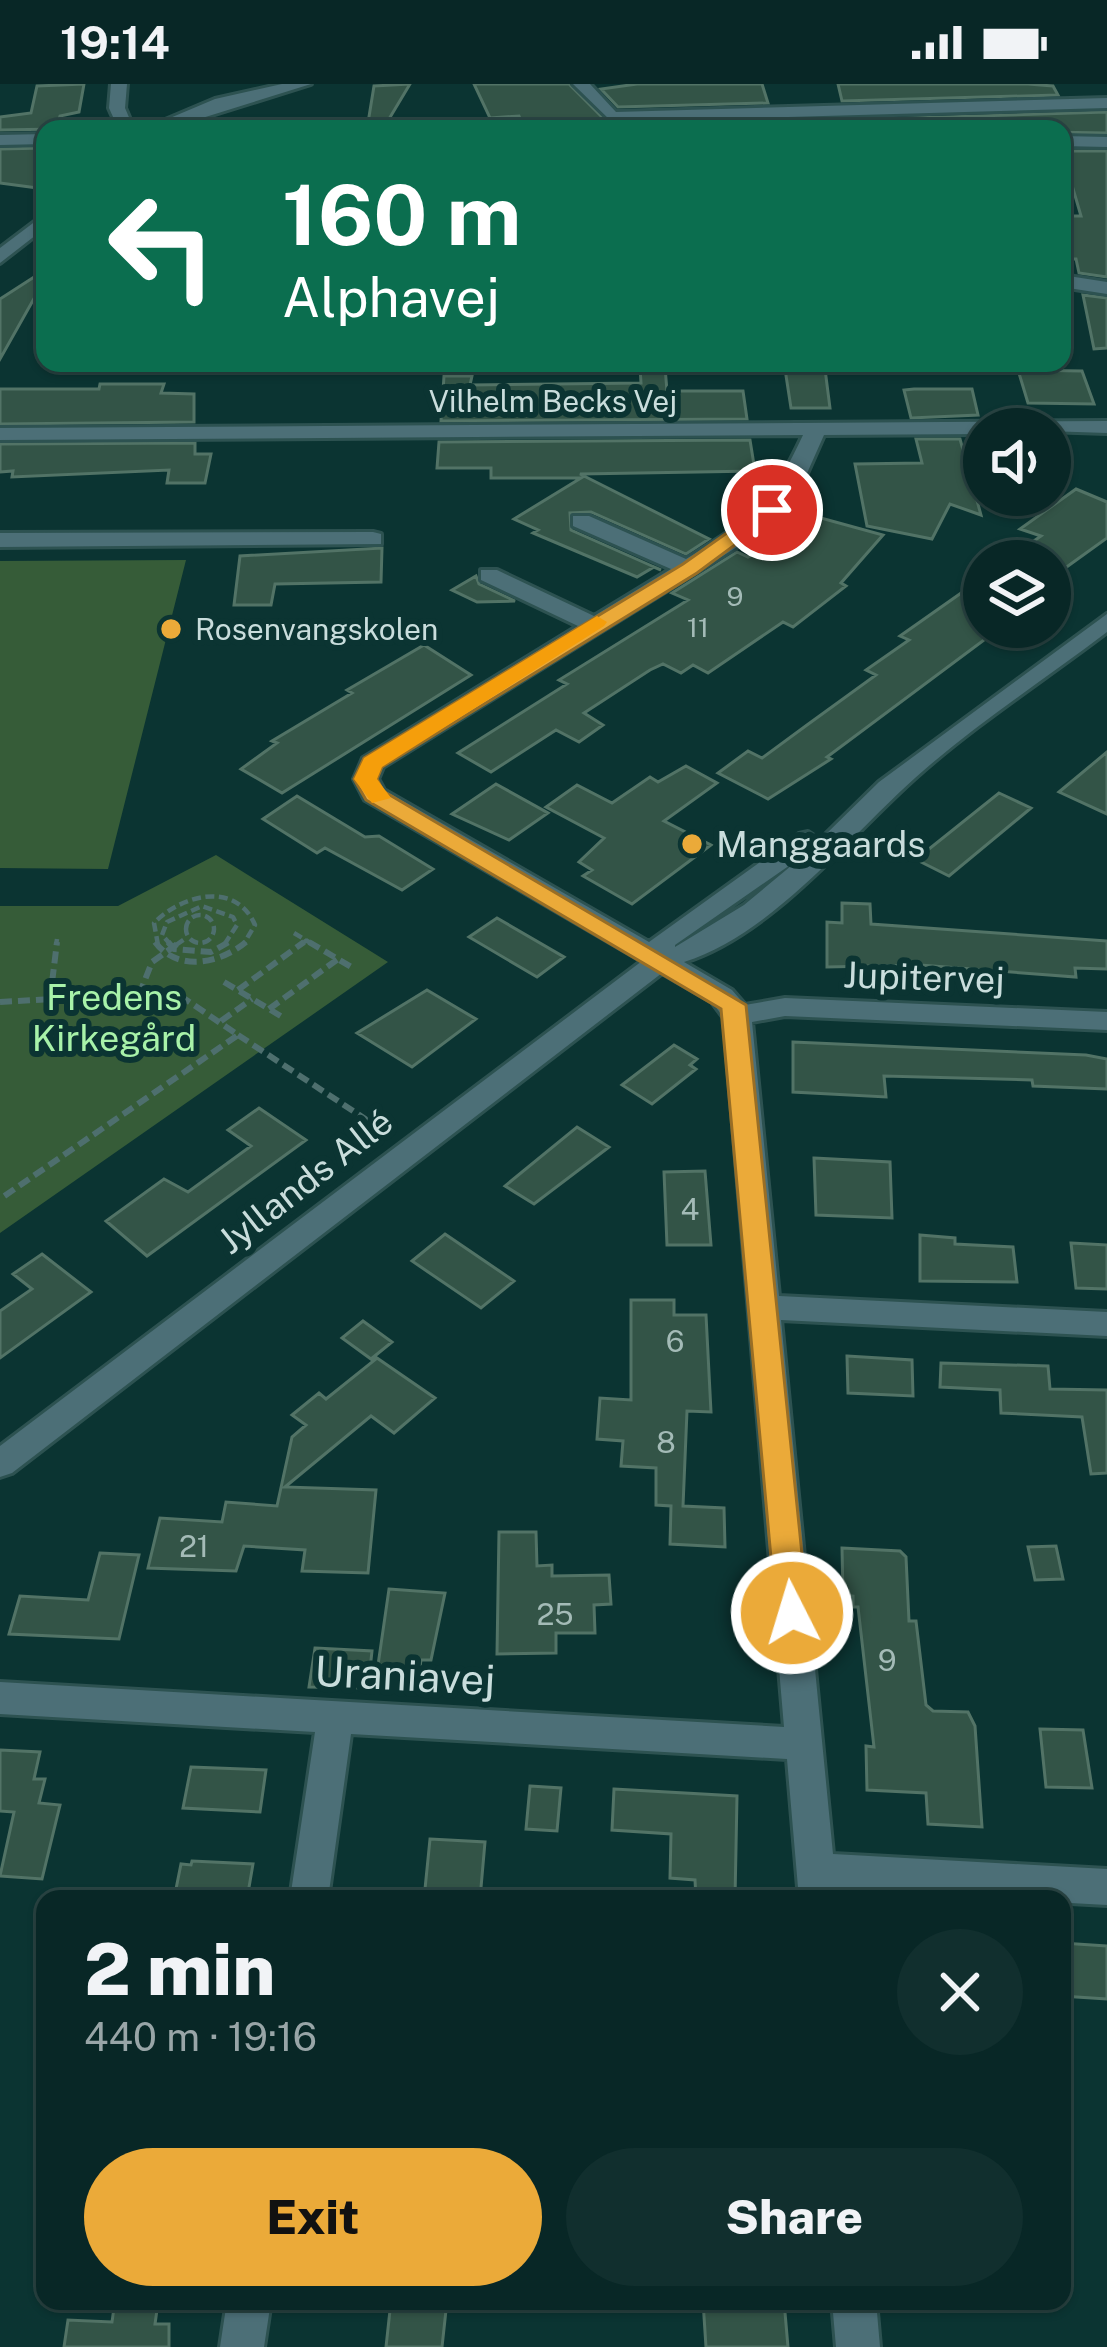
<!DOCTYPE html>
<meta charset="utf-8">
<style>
body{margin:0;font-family:"Public Sans",sans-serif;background:#112f2e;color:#f1f3f6;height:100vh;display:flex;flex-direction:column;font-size:45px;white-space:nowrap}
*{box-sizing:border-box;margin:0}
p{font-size:39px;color:#98a5a7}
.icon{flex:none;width:66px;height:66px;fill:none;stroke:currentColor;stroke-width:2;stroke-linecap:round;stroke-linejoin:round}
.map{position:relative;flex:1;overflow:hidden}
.details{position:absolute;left:36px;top:1806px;width:1035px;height:420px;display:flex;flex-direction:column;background:#082726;border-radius:24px;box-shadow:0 3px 9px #0004,0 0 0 3px #294443}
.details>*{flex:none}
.banner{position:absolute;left:36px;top:36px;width:1035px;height:252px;border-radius:24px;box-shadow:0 3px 9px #0004,0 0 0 3px #294443;background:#0b6e4f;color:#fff;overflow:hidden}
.fabs{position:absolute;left:963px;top:324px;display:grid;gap:24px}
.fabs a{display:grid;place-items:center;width:108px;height:108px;border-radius:50%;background:#082726;box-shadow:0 3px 9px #0004,0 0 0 3px #294443;font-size:60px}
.pin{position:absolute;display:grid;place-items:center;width:102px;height:102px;color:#fff;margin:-51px;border:6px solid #fff;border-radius:50%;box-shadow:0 3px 12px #0007}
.me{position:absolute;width:132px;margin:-66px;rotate:355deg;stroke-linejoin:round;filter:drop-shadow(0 0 9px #0008)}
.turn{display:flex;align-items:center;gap:42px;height:252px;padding:0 48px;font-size:54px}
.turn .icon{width:156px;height:156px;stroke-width:2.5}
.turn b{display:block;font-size:84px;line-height:102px}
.round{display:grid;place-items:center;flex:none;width:126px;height:126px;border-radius:63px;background:#112f2e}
.summary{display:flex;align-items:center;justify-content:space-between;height:204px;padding:0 48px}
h1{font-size:72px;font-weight:800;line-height:90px}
.cta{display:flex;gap:24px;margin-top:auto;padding:24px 48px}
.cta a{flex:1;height:138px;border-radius:72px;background:#ebaa39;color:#111;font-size:48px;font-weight:800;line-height:138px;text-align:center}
.cta a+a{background:#112f2e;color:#f1f3f6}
.status{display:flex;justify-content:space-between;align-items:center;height:84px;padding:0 60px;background:#082726;direction:ltr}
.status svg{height:33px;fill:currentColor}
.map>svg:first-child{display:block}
.green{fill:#365c38}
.building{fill:#335447;stroke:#527366;stroke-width:3}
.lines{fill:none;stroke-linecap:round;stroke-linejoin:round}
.minor-casing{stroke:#2d5251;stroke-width:6}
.path-far1{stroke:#4e6f6e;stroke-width:4.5;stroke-dasharray:9 4.5;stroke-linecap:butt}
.path{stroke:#4e6f6e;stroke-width:6;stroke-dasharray:12 6;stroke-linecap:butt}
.minor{fill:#4c6f77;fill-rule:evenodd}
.route{fill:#ebaa39;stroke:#996e25;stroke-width:3}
.slow{fill:#f59e0b}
.poi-dot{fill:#ebaa39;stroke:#0b3432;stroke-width:4.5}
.labels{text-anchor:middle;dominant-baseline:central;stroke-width:12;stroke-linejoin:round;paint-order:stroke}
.far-number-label{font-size:27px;fill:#a4bbb7}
.far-street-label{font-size:30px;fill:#c9dddc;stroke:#0b3432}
.far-poi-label{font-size:30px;fill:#c9dddc;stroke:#0b3432;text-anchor:start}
.number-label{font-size:30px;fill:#a4bbb7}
.poi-label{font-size:36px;fill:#c9dddc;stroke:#0b3432;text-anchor:start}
.street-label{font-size:36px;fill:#c9dddc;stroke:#0b3432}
.park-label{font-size:36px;fill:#a8f2a9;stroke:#0b3432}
.near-street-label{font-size:42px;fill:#c9dddc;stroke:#0b3432}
</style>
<div class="status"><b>19:14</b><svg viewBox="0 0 49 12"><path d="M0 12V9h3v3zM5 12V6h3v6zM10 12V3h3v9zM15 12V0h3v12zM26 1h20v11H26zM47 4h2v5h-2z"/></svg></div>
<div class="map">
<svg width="1107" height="2263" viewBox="0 0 1107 2263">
<rect width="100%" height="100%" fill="#0b3432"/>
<path class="green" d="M186 476 108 785 0 784V477Z
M216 771 388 878 0 1149V822H118Z"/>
<path class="building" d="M84 0 79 28 60 32 56 45 0 46V33L31 29 37 2Z
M410 0 383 45H367L374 2Z
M474 0H569L612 43 773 38 775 45H532V37H521L519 32 490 34Z
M637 0H762L768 19 618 23 601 5Z
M838 0H1028L1053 2 1058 11 842 17Z
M1107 28V49L858 45 855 36H847Z
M45 64V105L0 99V65Z
M1062 67H1107V193L1079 189 1076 175H1062V132H1081Z
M45 186V195L0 275V215Z
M1083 211 1107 214V264L1094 265Z
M640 283H665L667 307H743L747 335 441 337 444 292H472L470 301 641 299Z
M785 285H825L830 324H791Z
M1018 286 1082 287 1094 320 1028 319Z
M100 300H164L161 309 194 310V338L0 340V305H99Z
M914 305H972L978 331 911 334 904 306Z
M916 355H960L981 431 950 420 932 455 867 442 855 380 922 379Z
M750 356 755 387 580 390 709 455 686 470 591 428 570 429 571 446 661 486 654 483 637 493 533 449 538 446 514 435 581 394H491V384H437L439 358Z
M195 359V370H211L205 399H167L169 386 12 393 13 387 0 388V360Z
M1076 405 1107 418V454L1061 487 1050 477 1018 468 1041 452 1020 445Z
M799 428 883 451 841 499 846 502 793 543 783 538 708 589 693 581 681 589 663 580 650 586 584 629 603 641 579 658 556 646 491 688 458 669 567 600 559 596 688 516 672 509 737 468 748 473 771 461Z
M382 464 381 498 275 500 271 521H234L240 472Z
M476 492 479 500 515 517 477 518 452 506Z
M984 493V556L827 673 831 675 768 715 718 689 748 667 762 674 807 641 876 591 866 586 909 556 900 552Z
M424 561 471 591 282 709 241 685 277 659 272 657 352 609 347 606Z
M1107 668V730L1059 708Z
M686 682 717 699 664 737 711 761 632 820 583 792 592 786 579 778 604 754 546 723 577 701 612 719 650 693 658 698Z
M496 700 548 729 509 756 452 730Z
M999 709 1031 724 949 792 921 778 919 773Z
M297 712 365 753 379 752 433 785 402 806 325 764 317 769 263 735Z
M842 819 870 820 871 840 1107 857V885L1075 884 1076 893 920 881 827 883V838L842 839Z
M497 834 564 873 537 893 469 853Z
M427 906 476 935 412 983 357 949Z
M793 958 1086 971 1107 975V1005L1033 1002 1032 996 884 992 886 1013 793 1008Z
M674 961 697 975 690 981 696 985 652 1020 622 1001Z
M259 1024 306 1056 147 1172 106 1137 164 1095 188 1108 251 1062 228 1046Z
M577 1043 609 1063 534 1120 505 1102Z
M814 1074 890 1078 892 1134 816 1131Z
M705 1087 711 1161H667L664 1088Z
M445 1150 514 1197 481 1224 412 1177Z
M920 1151 955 1154V1160L1013 1163 1017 1198 920 1197Z
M1071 1159 1107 1161V1205L1076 1204Z
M42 1170 91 1208 0 1274V1227L32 1205 13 1190Z
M631 1216H674V1231H706L711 1328 687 1327 683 1422 724 1424 725 1463 670 1460 671 1422 656 1421V1384L621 1382 623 1357 597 1355 600 1314 631 1316Z
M363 1237 392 1258 371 1275 342 1254Z
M847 1272 912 1276 913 1312 848 1309Z
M377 1274 435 1314 394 1349 371 1332 285 1403 376 1406 368 1489 302 1487 305 1466 244 1462 236 1487 148 1484 160 1434 222 1438 226 1418 277 1422 292 1353 306 1341 292 1331 319 1309 326 1315Z
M941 1279 1048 1282 1050 1305 1107 1306V1389L1091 1390 1082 1333 1001 1329 1000 1306 940 1303Z
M499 1448H536L537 1482 552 1481V1492L609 1491 611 1520 594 1521 595 1549H556V1569L497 1570Z
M1056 1462 1063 1495 1035 1496 1028 1463Z
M842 1464 900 1467 906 1473 909 1537H916L926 1621 933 1627 968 1628 975 1642 982 1743 928 1740 926 1709 867 1706 866 1662 874 1663 858 1523H853V1512L843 1511Z
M100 1469 139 1471 119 1555 9 1550 20 1512 88 1516Z
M389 1505 445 1509 431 1576H421L420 1583 378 1581Z
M315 1564 372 1567 368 1604 309 1603Z
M1040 1645 1083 1646 1092 1704 1046 1703Z
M0 1666 40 1668 34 1695H45L39 1719 60 1721 42 1795 0 1792 14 1728 0 1727Z
M191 1683 266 1686 260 1728 183 1724Z
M530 1702 561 1704 557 1747 526 1745Z
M614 1705 737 1712 735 1815H696L695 1796 670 1794 671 1750 612 1746Z
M430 1755 485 1758 480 1815H424Z
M192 1777 253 1780 247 1815H174L181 1780 191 1781Z
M1062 1859 1107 1862V1915L1062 1912Z
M115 2217 158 2219 155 2240H169V2263H64L68 2236 112 2238Z
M391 2217H447L442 2263H386Z
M703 2217H784L788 2263H706Z"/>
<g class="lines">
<defs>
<path id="minor" d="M111 0H127L125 24 134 45 118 44 109 24Z
M282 0H311L167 45H144L215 15Z
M573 0H590L616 28 1107 14V24L612 38Z
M45 50V60L0 61V51Z
M1062 52 1107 53V63L1062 62Z
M45 130V144L0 179V164Z
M1062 191 1107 198V210L1062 203Z
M1107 337V349L984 345V350L824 351 800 405 758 450 383 683 378 695 384 706 649 858 799 750 808 748 820 756 879 698 1107 530V548C1044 596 974 641 915 694 848 754 771 851 684 878L732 906 745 921 785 914 1107 928V946L785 932 752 938 779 1212 1107 1228V1252L781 1236 833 1770 1107 1785V1821L836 1806 837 1815H799L787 1675 351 1650 328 1815H290L315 1648 0 1630V1598L784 1643 724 934 712 918 662 889 12 1389 0 1393V1362L642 877 365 716 354 695 363 674 578 542 481 496V486H497L594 532 671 485 573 442V432H589L686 475C750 436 771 420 803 351L0 356V344ZM803 772 744 821 675 863V861Z
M373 448 381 450V460L0 463V449Z
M227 2217H271L264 2263H220Z
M832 2217H876L880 2263H836Z"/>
</defs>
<use href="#minor" class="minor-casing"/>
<path class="path-far1" d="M186 845a14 14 0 1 1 28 0a14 14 0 1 1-28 0Z
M294 849 314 861
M56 861 57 855
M158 861 154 839C181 811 236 796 255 841L243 861
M171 861 162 851 167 838 202 822 233 833 237 841 224 861
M176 861 186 854
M300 861 307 856"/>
<path class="path" d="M155 858C178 889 221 879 246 858
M168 858 174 865 211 868 229 858
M309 858 353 884
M224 898 284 934
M238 906 304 858
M139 911 152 878 180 858
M50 915 57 858
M0 918 164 909 182 913 238 951 0 1115
M269 925 338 875
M221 937 252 915
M238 951 385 1048"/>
<use href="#minor" class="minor"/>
</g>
<path class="route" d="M765 422 782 426 697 489 382 683 377 695 383 707 746 921 808 1529 803 1539H781L776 1529 721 925 366 716 354 695 364 674 683 480Z"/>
<path class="slow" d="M597 532 607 538 604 542 382 683 377 695 391 714 372 719 354 695 364 674Z"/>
<g class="poi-dot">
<circle cx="171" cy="545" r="12"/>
<circle cx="692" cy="760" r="12"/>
</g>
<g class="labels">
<g class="far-number-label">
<text x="735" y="512">9</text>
<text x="698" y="543">11</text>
</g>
<g class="far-street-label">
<text x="553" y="317">Vilhelm Becks Vej</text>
</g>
<g class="far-poi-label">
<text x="195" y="545">Rosenvangskolen</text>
</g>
<g class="number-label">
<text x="690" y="1125">4</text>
<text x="675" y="1257">6</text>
<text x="666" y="1358">8</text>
<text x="194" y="1462">21</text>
<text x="555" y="1530">25</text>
<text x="887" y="1576">9</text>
</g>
<g class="poi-label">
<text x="716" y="760">Manggaards</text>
</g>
<g class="street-label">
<text transform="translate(924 893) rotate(2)">Jupitervej</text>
<text transform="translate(305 1097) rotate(-38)">Jyllands Allé</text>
</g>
<g class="park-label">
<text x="114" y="913">Fredens<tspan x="114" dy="41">Kirkegård</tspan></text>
</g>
<g class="near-street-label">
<text transform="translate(405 1591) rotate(3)">Uraniavej</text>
</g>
</g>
</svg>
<div class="fabs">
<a><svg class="icon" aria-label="sound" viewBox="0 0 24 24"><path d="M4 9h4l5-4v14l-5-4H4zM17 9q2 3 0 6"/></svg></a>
<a><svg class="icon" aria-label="layers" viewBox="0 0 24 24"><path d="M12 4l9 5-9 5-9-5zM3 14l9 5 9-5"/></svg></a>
</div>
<div class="pin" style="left:772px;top:426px;background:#d93025"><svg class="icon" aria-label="arrive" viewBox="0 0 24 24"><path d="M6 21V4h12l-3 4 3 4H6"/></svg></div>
<svg class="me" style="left:792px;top:1529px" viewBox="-20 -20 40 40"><circle r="17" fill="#ebaa39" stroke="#fff" stroke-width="3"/><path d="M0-11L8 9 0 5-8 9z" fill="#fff"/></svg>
<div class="banner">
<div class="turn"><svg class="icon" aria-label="left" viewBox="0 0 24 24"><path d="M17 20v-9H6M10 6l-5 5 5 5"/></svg><div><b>160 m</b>Alphavej</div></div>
</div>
<section class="details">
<div class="summary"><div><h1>2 min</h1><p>440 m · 19:16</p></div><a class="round"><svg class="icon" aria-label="close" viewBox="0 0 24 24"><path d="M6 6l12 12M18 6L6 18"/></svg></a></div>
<div class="cta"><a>Exit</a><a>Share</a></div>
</section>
</div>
